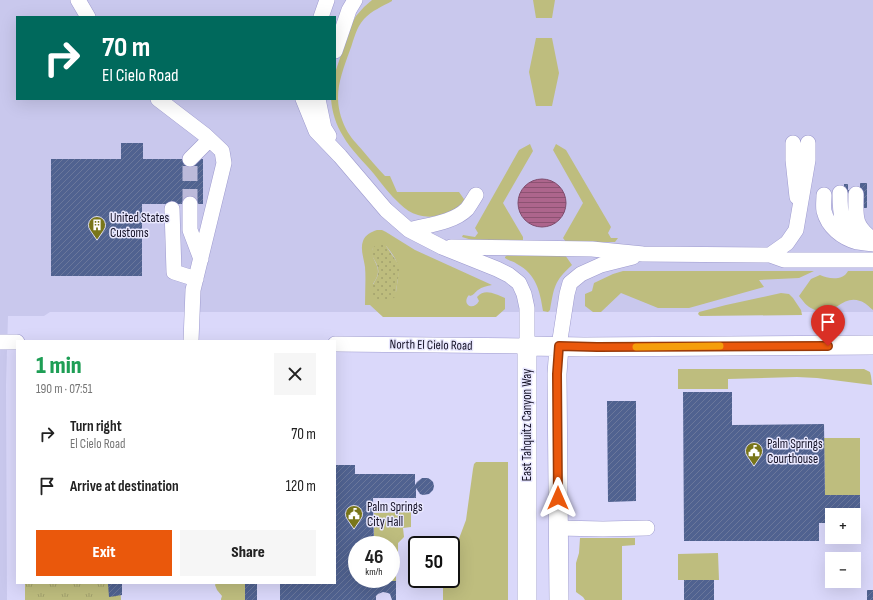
<!DOCTYPE html>
<meta charset="utf-8">
<style>
body{margin:0;font-family:"Sofia Sans Condensed",sans-serif;background:#f6f6f6;color:#222;height:100vh;display:flex;flex-direction:column;font-size:15px;white-space:nowrap}
*{box-sizing:border-box;margin:0}
p{font-size:13px;color:#767676}
.icon{flex:none;width:22px;height:22px;fill:none;stroke:currentColor;stroke-width:2;stroke-linecap:round;stroke-linejoin:round}
.map{position:relative;flex:1;overflow:hidden}
.sheet{position:absolute;left:16px;top:340px;width:320px;height:244px;display:flex;flex-direction:column;background:#fff;border-radius:0px;box-shadow:0 4px 16px #0002}
.sheet>*{flex:none}
.hud{position:absolute;left:16px;top:16px;width:320px;height:84px;border-radius:0px;box-shadow:0 4px 16px #0002;background:#00695c;color:#fff;overflow:hidden}
.buttons{position:absolute;left:825px;top:508px;display:grid;gap:8px}
.buttons a{display:grid;place-items:center;width:36px;height:36px;border-radius:0px;background:#fff;box-shadow:0 4px 16px #0002;font-size:20px}
.speed{position:absolute;left:348px;top:536px;display:flex;gap:8px;font-size:20px;font-weight:700;text-align:center}
.speed>*{display:grid;place-content:center;width:52px;height:52px;border-radius:50%;background:#fff;box-shadow:0 4px 16px #0002;line-height:1}
.speed small{font-size:10px;font-weight:400}
.speed .limit{border:2px solid #111;border-radius:6px;background:#fff;color:#111}
.pin{position:absolute;display:grid;place-items:center;width:34px;height:34px;color:#fff;margin:-41px -17px;border-radius:50% 50% 50% 0;rotate:-45deg;box-shadow:0 0 4px #0007}
.pin .icon{rotate:45deg}
.me{position:absolute;width:44px;margin:-22px;rotate:0deg;stroke-linejoin:round;filter:drop-shadow(0 0 3px #0008)}
.turn{display:flex;align-items:center;gap:14px;height:84px;padding:0 20px;font-size:18px}
.turn .icon{width:52px;height:52px;stroke-width:2.5}
.turn b{display:block;font-size:28px;line-height:34px}
.round{display:grid;place-items:center;flex:none;width:42px;height:42px;border-radius:0px;background:#f6f6f6}
.headline{display:flex;align-items:center;justify-content:space-between;height:68px;padding:0 20px}
h1{font-size:24px;font-weight:800;line-height:30px;color:#1e9e55}
.cta{display:flex;gap:8px;margin-top:auto;padding:8px 20px}
.cta a{flex:1;height:46px;border-radius:0px;background:#ea580c;color:#fff;font-size:16px;font-weight:800;line-height:46px;text-align:center}
.cta a+a{background:#f6f6f6;color:#222}
ul{padding:0;list-style:none}
li{display:flex;align-items:center;gap:12px;height:52px;padding:0 20px}
li div{flex:1}
li b{display:block;font-size:15px}
li em{font-style:normal}
.map>svg:first-child{display:block}
.built{fill:#c9c8ed;fill-rule:evenodd}
.grass{fill:#bebd7e;fill-rule:evenodd}
.park{fill:url(#park-tufts)}
.garden{fill:url(#garden-dots)}
.water{fill:url(#water-rules);stroke:#7f4c6d}
.building{fill:url(#building-hatch)}
.lines{fill:none;stroke-linecap:round;stroke-linejoin:round}
.minor-tunnel{stroke:#bcbada;stroke-width:15;stroke-dasharray:15 8;stroke-linecap:butt}
.minor-casing{stroke:#9d9ace;stroke-width:16}
.major-casing{stroke:#9d9ace;stroke-width:20}
.minor{stroke:#fff;stroke-width:15}
.major{stroke:#fff;stroke-width:19}
.route-casing{stroke:#983908;stroke-width:10}
.route{stroke:#ea580c;stroke-width:7}
.slow{stroke:#f59e0b;stroke-width:7}
.labels{text-anchor:middle;dominant-baseline:central;stroke-width:3;stroke-linejoin:round;paint-order:stroke}
.poi-label{font-size:13px;fill:#131024;stroke:#e8e7fe;text-anchor:start}
.street-label{font-size:13px;fill:#131024;stroke:#e8e7fe}
</style>
<div class="map">
<svg width="873" height="600" viewBox="0 0 873 600">
<defs>
<pattern id="park-tufts" width="24" height="20" patternUnits="userSpaceOnUse"><rect width="24" height="20" fill="#bebd7e"/><path d="M3 7l-1-3M5 7V3M7 7l1-3M15 17l-1-3M17 17v-4M19 17l1-3" fill="none" stroke="#a2a16d"/></pattern>
<pattern id="garden-dots" width="8" height="8" patternUnits="userSpaceOnUse"><rect width="8" height="8" fill="#bebd7e"/><path d="M2 2h.1M6 6h.1" fill="none" stroke="#a2a16d" stroke-width="1.8" stroke-linecap="round"/></pattern>
<pattern id="water-rules" width="6" height="5" patternUnits="userSpaceOnUse"><rect width="6" height="5" fill="#ad658c"/><path d="M0 2.5h6" fill="none" stroke="#8c5272"/></pattern>
<pattern id="building-hatch" width="6" height="6" patternUnits="userSpaceOnUse"><rect width="6" height="6" fill="#506290"/><path d="M-1 1l2-2M0 6l6-6M5 7l2-2" fill="none" stroke="#6a779b"/></pattern>
</defs>
<rect width="100%" height="100%" fill="#dad8fa"/>
<path class="built" d="M0 0H873V312H50L44 316H8L6 385 7 600H0ZM17 17H335V99H17Z"/>
<path class="grass" d="M372 0H392V1C383 6 371 11 364 19 356 28 354 39 350 50 340 78 331 99 346 129 350 137 357 144 363 151 370 159 377 168 385 176H390L397 192H459L466 202C451 213 436 220 418 215 411 213 405 209 400 204 390 195 382 184 374 174 364 162 351 150 343 136 336 125 332 112 331 99H335V73L351 25 356 16 364 7Z
M533 0H555L552 18H536Z
M536 38H552L559 73 552 106H536L529 72Z
M530 144 533 151 503 203 523 237V243L472 240 462 237 463 235 475 237 478 233 475 228 519 150Z
M556 144 566 150 611 227 608 233 611 238H618L615 242H566L563 238 583 203 553 150Z
M377 230H382L386 232 415 250 492 285C487 286 482 287 478 290 475 292 474 295 470 296L469 295C461 304 473 312 479 301L477 297C485 288 495 294 505 298V309L496 317H383L370 305H365C365 292 366 279 365 267 364 259 360 249 363 241 365 235 371 232 377 230ZM386 246C402 265 399 269 396 292L373 284C386 265 369 263 373 248Z
M507 255H565L572 265C554 281 554 288 550 310L548 312 543 311C540 291 536 274 517 264 513 261 509 261 505 258V257Z
M623 271H814L799 278 759 280 764 287 689 308H658L621 293 601 312H593L585 306V294L592 291 594 283 613 274Z
M848 271H873V310C869 307 865 302 860 301 841 294 833 320 813 309 807 307 803 301 799 296L811 279 820 275C828 279 843 281 848 271Z
M781 293 789 294 793 298 801 310 802 315 700 316 698 314 699 312 726 305Z
M678 369H864L870 372 871 376 872 385 817 378 797 377 728 379V389H678Z
M824 438H860V495H825Z
M476 462H508V600H443V579H451V554L457 544 466 520 473 469 474 464Z
M411 512V527L403 528 404 537 398 543V558L396 562V581H374V579H391V545H374V513Z
M580 538H635V545L622 546V600H585L583 597 576 592V563L579 553Z
M718 553 719 580H678V554Z
M216 583H245V600H221V599L222 596 217 590 215 585Z"/>
<path class="park" d="M25 583H120L121 600H25Z"/>
<path class="garden" d="M377 244H380L386 246 397 262 399 267V272L395 297C388 303 375 303 372 292 370 284 380 278 378 269 377 259 365 254 377 244Z"/>
<path class="water" d="M518 203a24 24 0 1 1 48 0a24 24 0 1 1-48 0Z"/>
<path class="building" d="M121 143H143V159H203V204H142V276H51V159H121Z
M860 183H867V208H860V196H848V200H844L833 196V190H844V184H848V190H860Z
M683 392H732V425L824 424 825 495H860V523H854V515H832V523H819V541H684Z
M607 401H636V501L608 502Z
M335 465H355V474H415V485L417 482 422 478H428L431 480 433 482 434 486 433 490 429 494 423 495 420 494 416 488V498H373L374 545H357V579H374V581H396V600H392L390 594 388 593 383 592 378 594 376 596V600H280V583H335V514H336Z
M684 580H714V600H684Z
M122 583V595L109 597 108 584Z
M245 583H257V600H245Z
M867 590H873V600H867Z"/>
<g class="lines">
<path class="minor-tunnel" d="M190 204V159"/>
<defs>
<path id="minor" d="M78 0 88 17
M321 17 327 0
M335 51 349 10 355 0
M158 99 205 135 222 151 224 163 193 290 191 341
M303 99 316 131 340 156 386 210 409 230 442 247 497 269 509 275 519 283 524 294 527 308V346L335 344
M318 99 324 128 329 136
M793 143V160L797 197
M190 159 209 140
M840 193C840 212 840 227 859 237
M856 194C856 216 853 224 872 239
M824 195C824 200 823 206 824 211 828 227 842 238 857 242 862 243 868 243 873 244
M190 204V230L201 259
M172 209 174 272 196 279
M409 230C427 225 453 223 467 209 470 205 473 200 476 195
M451 247 592 249 643 254 770 255 784 260H873
M770 255 787 243 796 230 808 160V143
M0 342H17
M559 346 567 294 570 283 581 274 601 265 633 257
M558 528 603 529 647 528"/>
<path id="major" d="M527 600V346L584 347 873 345
M559 600 557 374 559 346"/>
</defs>
<use href="#minor" class="minor-casing"/>
<use href="#major" class="major-casing"/>
<use href="#minor" class="minor"/>
<use href="#major" class="major"/>
</g>
<g class="lines">
<defs>
<path id="route" d="M558 498 557 374 559 346 597 347 828 346"/>
</defs>
<use href="#route" class="route-casing"/>
<use href="#route" class="route"/>
<path class="slow" d="M636 347 720 346"/>
</g>
<defs>
<symbol id="building-pin" viewBox="-11 -11 22 30"><path d="M0 17L-7.5 6A9.5 9.5 0 1 1 7.5 6Z" fill="#79761a" stroke="#e8e7fe"/><path d="M-4-6H4V6H1V3H-1V6H-4ZM-2.5-4.3h1.7v1.8h-1.7ZM.8-4.3h1.7v1.8H.8ZM-2.5-1h1.7V.8h-1.7ZM.8-1h1.7V.8H.8Z" fill="#fff"/></symbol>
<symbol id="civic-pin" viewBox="-11 -11 22 30"><path d="M0 17L-7.5 6A9.5 9.5 0 1 1 7.5 6Z" fill="#79761a" stroke="#e8e7fe"/><path d="M-.6-6.5H3V-4.5H.6V-3L4-1V1h2V6H-6V1h2V-1L-.6-3ZM-1.2 2.5V6h2.4V2.5Z" fill="#fff"/></symbol>
</defs>
<g fill-rule="evenodd">
<use href="#building-pin" x="87" y="215" width="20" height="27"/>
<use href="#civic-pin" x="744" y="441" width="20" height="27"/>
<use href="#civic-pin" x="344" y="504" width="20" height="27"/>
</g>
<g class="labels">
<g class="poi-label">
<text x="110" y="218">United States<tspan x="110" dy="15">Customs</tspan></text>
<text x="767" y="444">Palm Springs<tspan x="767" dy="15">Courthouse</tspan></text>
<text x="367" y="507">Palm Springs<tspan x="367" dy="15">City Hall</tspan></text>
</g>
<g class="street-label">
<text transform="translate(431 345) rotate(1)">North El Cielo Road</text>
<text transform="translate(527 425) rotate(-90)">East Tahquitz Canyon Way</text>
</g>
</g>
</svg>
<div class="buttons">
<a>+</a>
<a>−</a>
</div>
<div class="speed"><div>46<small>km/h</small></div><div class="limit">50</div></div>
<div class="pin" style="left:828px;top:346px;background:#d93025"><svg class="icon" aria-label="arrive" viewBox="0 0 24 24"><path d="M6 21V4h12l-3 4 3 4H6"/></svg></div>
<svg class="me" style="left:558px;top:498px" viewBox="-20 -20 40 40"><path d="M0-17L14 15 0 8-14 15z" fill="#ea580c" stroke="#fff" stroke-width="4"/></svg>
<div class="hud">
<div class="turn"><svg class="icon" aria-label="right" viewBox="0 0 24 24"><path d="M7 20v-9h11M14 6l5 5-5 5"/></svg><div><b>70 m</b>El Cielo Road</div></div>
</div>
<section class="sheet">
<div class="headline"><div><h1>1 min</h1><p>190 m · 07:51</p></div><a class="round"><svg class="icon" aria-label="close" viewBox="0 0 24 24"><path d="M6 6l12 12M18 6L6 18"/></svg></a></div>
<ul>
<li><svg class="icon" aria-label="right" viewBox="0 0 24 24"><path d="M7 20v-9h11M14 6l5 5-5 5"/></svg><div><b>Turn right</b><p>El Cielo Road</p></div><em>70 m</em></li>
<li><svg class="icon" aria-label="arrive" viewBox="0 0 24 24"><path d="M6 21V4h12l-3 4 3 4H6"/></svg><div><b>Arrive at destination</b></div><em>120 m</em></li>
</ul>
<div class="cta"><a>Exit</a><a>Share</a></div>
</section>
</div>
